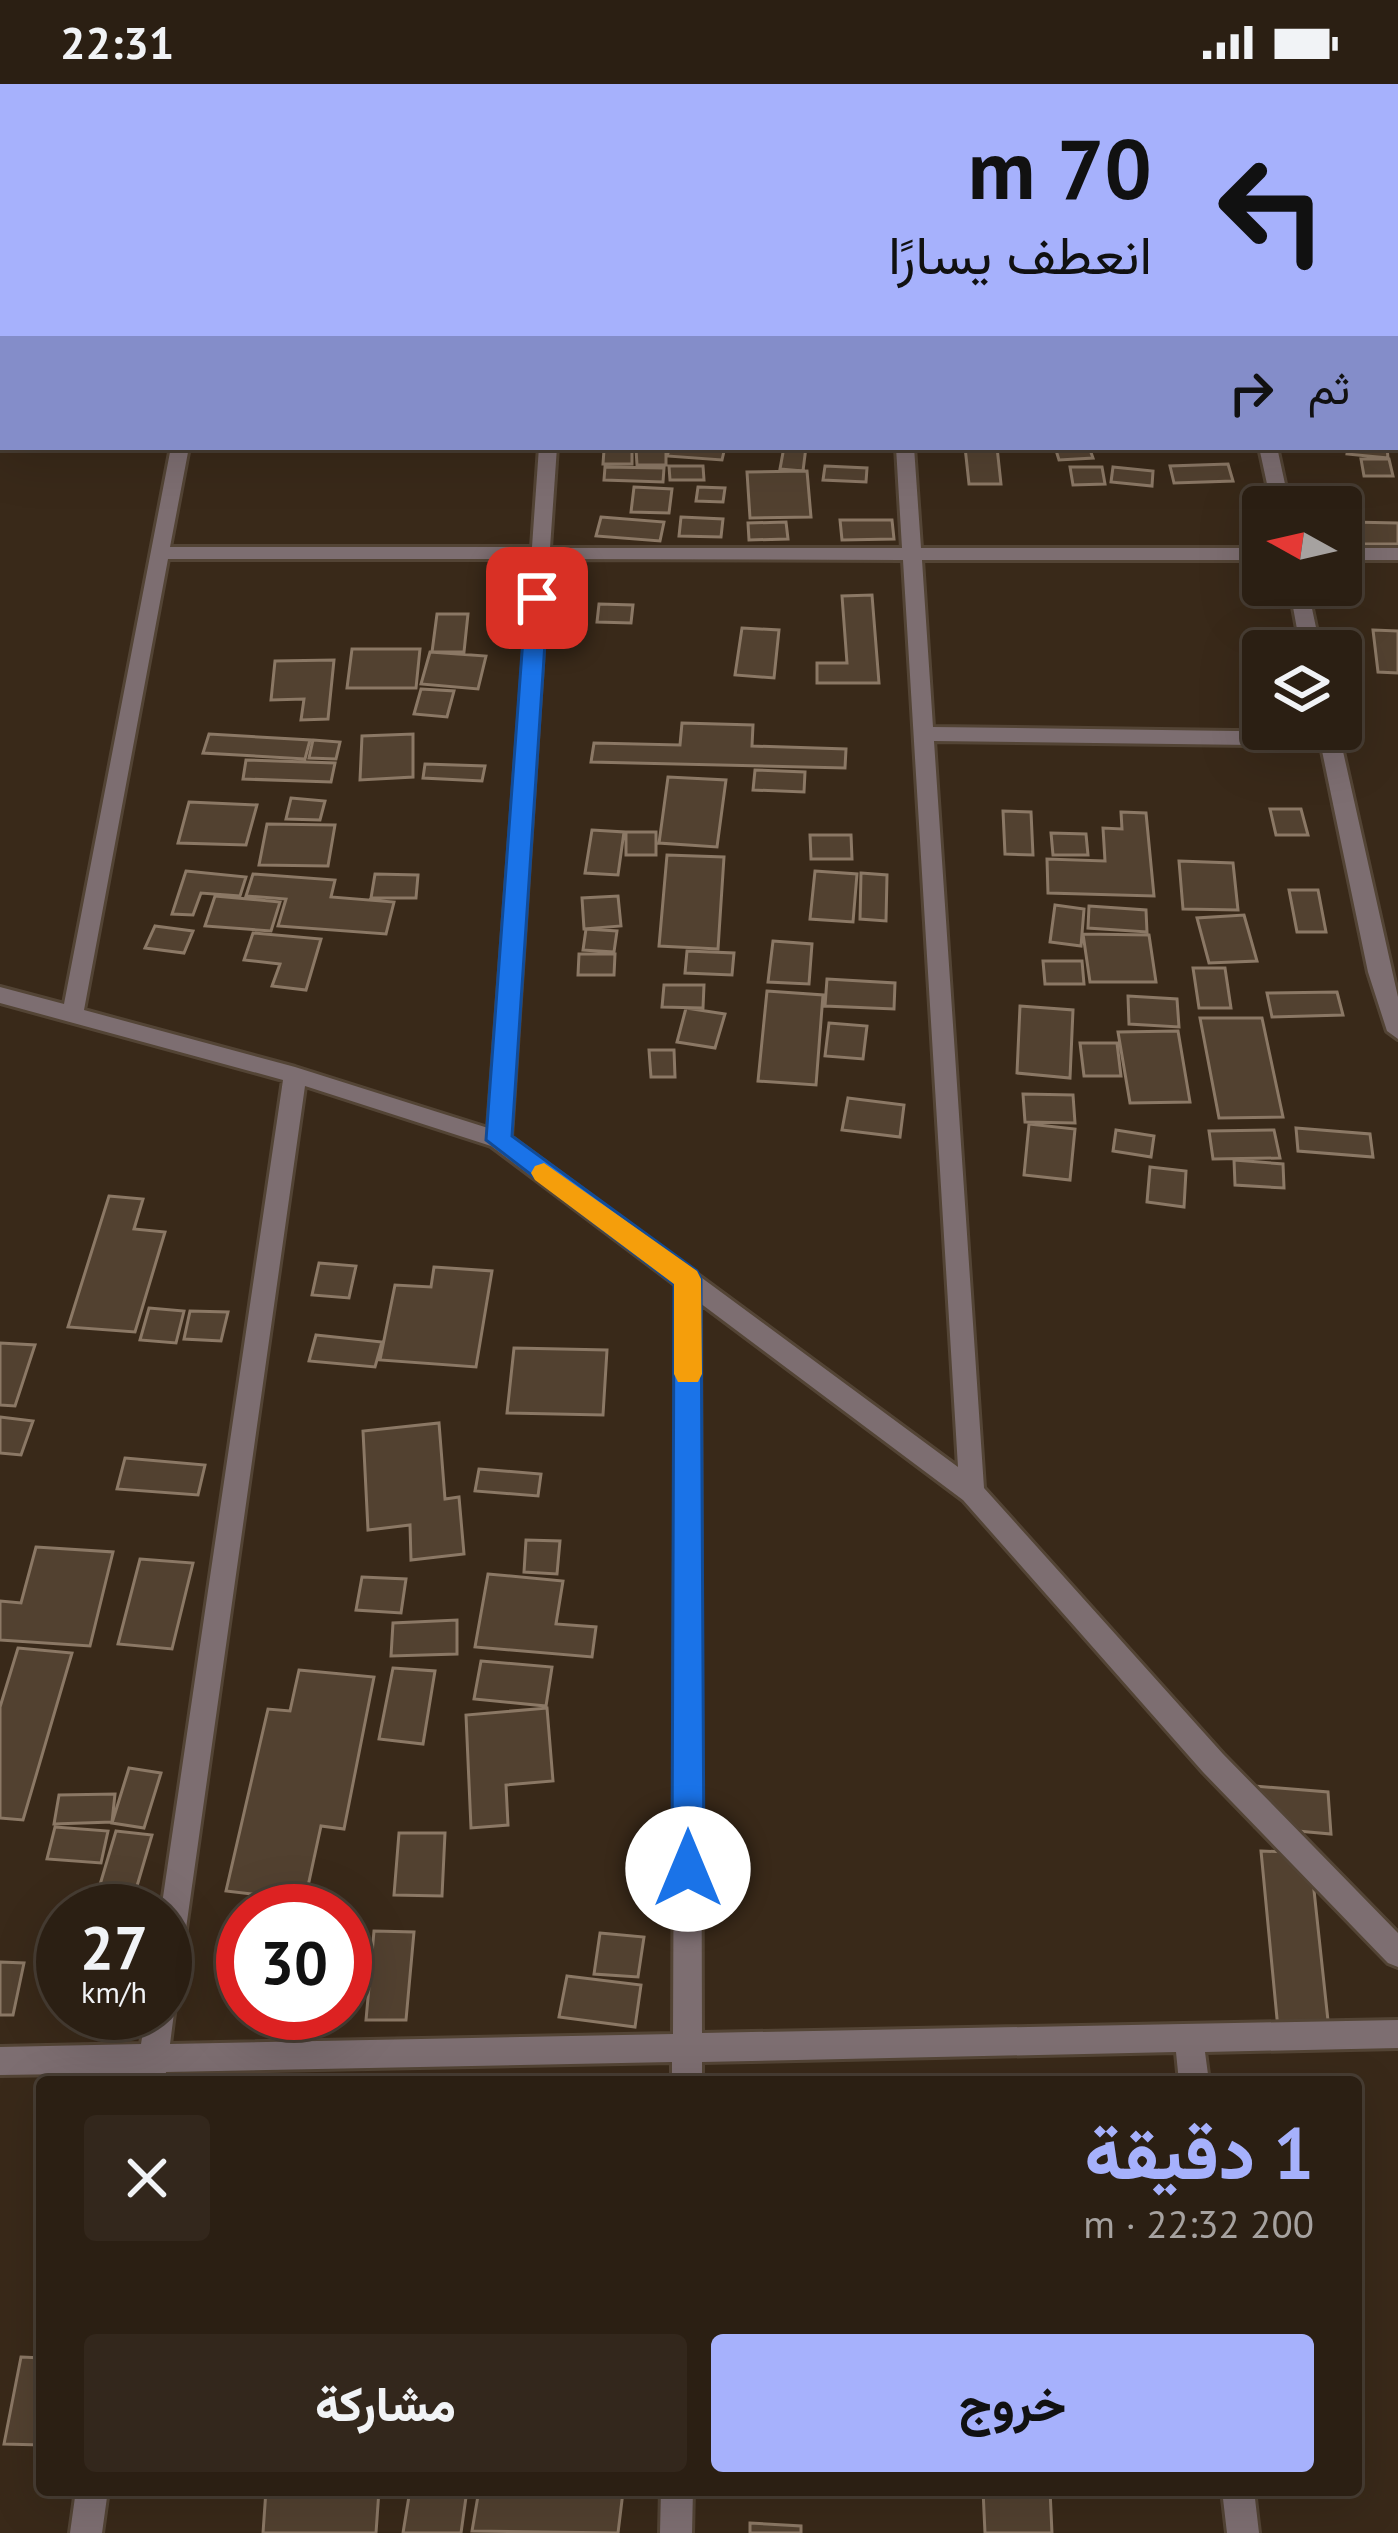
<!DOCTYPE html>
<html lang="ar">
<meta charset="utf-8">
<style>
body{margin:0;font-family:"PT Sans",Vazirmatn,sans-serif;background:#33271c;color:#f1f3f6;direction:rtl;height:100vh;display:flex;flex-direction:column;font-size:45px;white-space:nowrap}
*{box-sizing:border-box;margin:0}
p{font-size:39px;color:#a6a2a0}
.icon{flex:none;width:66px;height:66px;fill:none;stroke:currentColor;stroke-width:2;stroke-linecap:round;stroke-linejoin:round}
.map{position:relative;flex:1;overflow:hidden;direction:ltr}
.sheet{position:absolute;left:36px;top:1992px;width:1326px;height:420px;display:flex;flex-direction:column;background:#2b1f13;border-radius:12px;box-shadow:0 12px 48px #0002,0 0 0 3px #473d33;direction:rtl}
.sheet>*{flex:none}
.hud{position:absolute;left:0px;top:0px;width:1398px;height:366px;box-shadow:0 12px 48px #0002,0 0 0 3px #473d33;direction:rtl;background:#a6b1fc;color:#111;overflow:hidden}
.needle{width:78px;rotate:278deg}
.buttons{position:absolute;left:1242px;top:402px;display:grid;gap:24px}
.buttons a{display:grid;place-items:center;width:120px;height:120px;border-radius:12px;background:#2b1f13;box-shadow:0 12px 48px #0002,0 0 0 3px #473d33;font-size:60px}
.speed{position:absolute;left:36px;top:1800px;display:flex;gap:24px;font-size:60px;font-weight:700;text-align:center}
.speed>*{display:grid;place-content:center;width:156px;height:156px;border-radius:50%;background:#2b1f13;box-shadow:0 12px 48px #0002,0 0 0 3px #473d33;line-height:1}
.speed small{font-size:30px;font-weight:400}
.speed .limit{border:18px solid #d22;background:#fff;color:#111}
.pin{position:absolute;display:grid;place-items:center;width:102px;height:102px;color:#fff;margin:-51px;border-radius:24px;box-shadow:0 6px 18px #0006}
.me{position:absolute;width:132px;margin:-66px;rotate:0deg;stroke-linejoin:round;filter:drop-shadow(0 0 9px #0008)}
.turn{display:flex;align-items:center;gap:42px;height:252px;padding:0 48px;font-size:54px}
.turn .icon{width:156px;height:156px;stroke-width:2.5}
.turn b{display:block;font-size:84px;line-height:102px}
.then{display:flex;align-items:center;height:114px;padding:0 48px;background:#0003;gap:24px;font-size:45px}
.round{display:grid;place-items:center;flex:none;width:126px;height:126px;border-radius:12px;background:#33271c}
.summary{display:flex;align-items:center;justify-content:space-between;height:204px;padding:0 48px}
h1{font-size:72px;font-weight:800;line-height:90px;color:#a6b1fc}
.cta{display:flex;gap:24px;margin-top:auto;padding:24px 48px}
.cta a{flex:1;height:138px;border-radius:12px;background:#a6b1fc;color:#111;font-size:48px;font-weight:800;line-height:138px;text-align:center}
.cta a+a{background:#33271c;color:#f1f3f6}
.status{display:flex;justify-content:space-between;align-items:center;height:84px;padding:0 60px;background:#2b1f13;direction:ltr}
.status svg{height:33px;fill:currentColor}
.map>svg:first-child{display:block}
.building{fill:#524130;stroke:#8b7865;stroke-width:3}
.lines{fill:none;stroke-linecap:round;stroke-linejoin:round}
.minor-casing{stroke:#534435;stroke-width:6}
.minor{fill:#7d6e71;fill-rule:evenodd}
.route{fill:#1a73e8;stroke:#114b97;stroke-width:3}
.slow{fill:#f59e0b}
</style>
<div class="status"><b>22:31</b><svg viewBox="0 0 49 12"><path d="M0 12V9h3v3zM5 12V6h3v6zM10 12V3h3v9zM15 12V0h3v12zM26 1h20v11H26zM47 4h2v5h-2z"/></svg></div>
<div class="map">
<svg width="1398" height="2449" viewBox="0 0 1398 2449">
<rect width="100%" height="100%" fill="#392919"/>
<path class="building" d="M670 363H725L722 376 667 372Z
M784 363H806L803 387 780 385Z
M965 363H997L1001 400H969Z
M1055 363H1089L1093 374 1059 376Z
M1348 363H1387L1388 374 1347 370Z
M636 365H666V381H637Z
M604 366H632V380H603Z
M1361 375H1389L1393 392H1364Z
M1228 380 1233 397 1174 399 1170 382Z
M669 382H703L704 396H670Z
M825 382 867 384 866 398 823 396Z
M605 383 664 384 663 398 604 396Z
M1070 383H1102L1105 400 1073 401Z
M1113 383 1153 387 1152 402 1111 398Z
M807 387 811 433 750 434 747 388Z
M634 403 672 405 669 429 631 428Z
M698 403 725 404 723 418 696 417Z
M601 433 664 438 660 457 596 452Z
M681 433 723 435 721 453 679 452Z
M840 436H892L894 455 842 456Z
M786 438 788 455 749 456 748 439Z
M1350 438 1398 439V460H1355Z
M872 511 879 599H817V579H847L842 512Z
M599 520 633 521 631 539 597 538Z
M437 530H468L464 568H432Z
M742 544 779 546 774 594 735 591Z
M1373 546 1398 547V589L1378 588Z
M352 565H420L416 604H347Z
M430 568 486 572 478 605 421 600Z
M334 576 328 635 301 636 304 615 271 616 275 577Z
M421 605 454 607 447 633 414 630Z
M682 639 753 641 752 662 846 665 845 684 591 678 594 659 680 661Z
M209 650 310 656 305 675 203 669Z
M413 650V693L360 696 362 652Z
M313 656 340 658 336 675 309 674Z
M246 676 335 679 331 698 243 695Z
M425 680 485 682 482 697 423 694Z
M755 686 805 688 804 708 753 706Z
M668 693 726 696 717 763 659 759Z
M291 714 325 717 320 736 286 735Z
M189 718 257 721 246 761 178 759Z
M1270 725H1301L1308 751H1276Z
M1003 727 1031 728 1033 771 1005 770Z
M1121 728 1146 729 1154 812 1048 809 1047 775 1105 777 1103 744 1122 745Z
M267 740 335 741 328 782 259 781Z
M592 746 624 748 618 791 585 789Z
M626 748H656V771H626Z
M1051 749 1086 750 1088 771H1053Z
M810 751H851L852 775H811Z
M667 771 724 773 718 865 659 862Z
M1179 777 1233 779 1238 826 1183 825Z
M186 787 246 793 240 812 201 809 193 831 172 830Z
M815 787 857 790 853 838 810 835Z
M861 789 887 791 886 837 860 835Z
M253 790 335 796 331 813 394 818 386 850 278 842 286 815 246 812Z
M375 790 418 791 416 814H371Z
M1289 806H1318L1326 848H1297Z
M215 812 280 818 271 847 205 842Z
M618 812 621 842 584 845 582 814Z
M1055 821 1084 825 1081 862 1050 858Z
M1089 822 1146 826 1147 848 1088 844Z
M1244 831 1257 877 1209 879 1197 834Z
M155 842 193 847 184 869 145 864Z
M586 845 617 847 614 868 583 866Z
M253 849 321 855 306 906 272 902 280 880 244 876Z
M1083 850 1149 851 1156 898H1090Z
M773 857 812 860 809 900 768 898Z
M687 867 734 869 732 891 685 889Z
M579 870H615L614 891H578Z
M1043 877H1082L1084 900H1045Z
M1193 884H1225L1231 924H1199Z
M827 895 895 899 894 925 825 922Z
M664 901H704L703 924 662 923Z
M767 907 823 911 816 1001 758 997Z
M1337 908 1343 931 1272 933 1267 909Z
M1128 912 1177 915 1179 943 1129 940Z
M1020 922 1073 926 1070 994 1017 989Z
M686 924 725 930 715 964 677 958Z
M1200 934H1262L1283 1033 1219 1034Z
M829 939 867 942 863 975 825 972Z
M1178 947 1190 1018 1130 1019 1118 948Z
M1080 959H1117L1121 992H1084Z
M649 966H674L675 993H651Z
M1023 1010 1073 1011 1075 1039 1025 1038Z
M848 1014 904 1021 900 1053 842 1046Z
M1029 1040 1075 1045 1070 1096 1024 1091Z
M1296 1044 1370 1050 1373 1073 1298 1067Z
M1116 1046 1154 1052 1151 1073 1113 1067Z
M1274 1046 1280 1074 1213 1075 1209 1047Z
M1234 1076 1283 1080 1284 1104 1235 1101Z
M1150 1083 1186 1087 1184 1123 1147 1118Z
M109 1112 143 1115 134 1145 165 1148 135 1248 68 1243Z
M319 1179 356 1182 349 1214 312 1211Z
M434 1183 492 1187 476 1283 380 1276 395 1201 431 1203Z
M149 1224 184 1227 176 1259 140 1256Z
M190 1227 228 1228 221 1257 184 1255Z
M316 1251 382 1258 375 1283 309 1277Z
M0 1259 35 1261 15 1322 0 1321Z
M514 1264 607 1266 603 1331 507 1329Z
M0 1333 33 1337 21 1371 0 1369Z
M439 1339 445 1415 459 1413 464 1470 411 1476 410 1441 368 1446 363 1347Z
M125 1374 205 1381 198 1411 117 1405Z
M479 1385 541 1390 538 1412 475 1407Z
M526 1456 560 1457 557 1490 524 1488Z
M36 1463 113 1468 90 1562 0 1556V1517L21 1519Z
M140 1475 193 1479 172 1565 118 1560Z
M488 1490 563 1497 556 1540 596 1543 592 1573 475 1563Z
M362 1493 406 1495 401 1529 356 1526Z
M457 1536V1570L391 1572 393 1539Z
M18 1564 72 1569 23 1736 0 1734V1623Z
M481 1577 552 1583 546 1622 474 1615Z
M393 1584 435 1587 423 1660 379 1655Z
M299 1586 374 1593 344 1745 321 1742 305 1816 226 1807 268 1625 290 1627Z
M547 1624 553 1697 506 1701 508 1741 471 1744 466 1631Z
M129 1684 161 1689 144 1744 112 1739Z
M1254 1702 1328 1708 1331 1750 1255 1743Z
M115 1710 112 1738 54 1740 59 1711Z
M55 1743 108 1747 101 1779 47 1775Z
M116 1747 152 1751 132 1819 96 1814Z
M399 1749H445L442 1812 394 1811Z
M1261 1767 1310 1769 1329 1946 1278 1945Z
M374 1847 414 1848 406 1936H366Z
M600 1849 644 1853 638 1893 594 1890Z
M0 1878 24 1879 13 1931H0Z
M567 1892 641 1901 635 1943 559 1933Z
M21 2273 42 2274V2361L4 2360Z
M266 2406H379L376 2449H263Z
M410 2406H467L461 2449H403Z
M479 2406 623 2408 618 2449 472 2447Z
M983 2406H1050L1052 2449H985Z
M750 2439 801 2442V2449H750Z"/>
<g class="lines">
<defs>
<path id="minor" d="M265 0H281L264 3Z
M565 0H581V3H565Z
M873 0H889V3H873Z
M1184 0H1200V3H1184Z
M0 85H3V95H0Z
M1395 88H1398V98H1395Z
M0 270H3V280H0Z
M171 363H189L170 463H532L539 363H557L550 464H902L896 363H914L921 464H1263V476H922L933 643 1319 648 1318 645H1338L1398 913V955L1387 947 1368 888 1321 662 934 657 984 1404 1223 1670 1398 1849V1883L1388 1879 1203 1688 963 1416 700 1219 702 1949 1398 1936V1964L1205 1968 1209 1998H1179L1176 1968 702 1978V1998H672V1978L166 1988 165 1998H135L137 1989 0 1991V1963L141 1960 146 1929H165V1917L174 1929 170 1960 673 1950 676 1201 491 1062 305 1002 179 1894 175 1904 165 1908V1827H161L283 996 0 919V903L64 920ZM168 475H531L488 1044 295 983 84 926ZM549 475 903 476 958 1383 511 1053Z
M1259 363H1277L1290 423H1272Z
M1341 464H1398V476H1341Z
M1289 501H1307L1321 567H1301Z
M76 2406H108L102 2449H70Z
M661 2406H693L692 2449H660Z
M1222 2406H1254L1259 2449H1227Z"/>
</defs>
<use href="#minor" class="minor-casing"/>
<use href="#minor" class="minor"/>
</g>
<path class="route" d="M537 507 548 514 512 1052 697 1187 701 1195 704 1785 699 1795 688 1800 677 1795 672 1785 674 1200 486 1056 526 514Z"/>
<path class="slow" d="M544 1079 697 1187 701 1195 702 1290 698 1298H678L674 1290V1200L535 1096 531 1089 535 1082Z"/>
</svg>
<div class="buttons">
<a><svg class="needle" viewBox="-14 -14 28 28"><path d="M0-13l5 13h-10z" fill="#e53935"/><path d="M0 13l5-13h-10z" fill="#a6a2a0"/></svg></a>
<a><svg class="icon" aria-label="layers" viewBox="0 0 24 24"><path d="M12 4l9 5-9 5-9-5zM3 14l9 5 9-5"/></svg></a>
</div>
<div class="speed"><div>27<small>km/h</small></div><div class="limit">30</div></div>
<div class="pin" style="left:537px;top:514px;background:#d93025"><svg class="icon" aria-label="arrive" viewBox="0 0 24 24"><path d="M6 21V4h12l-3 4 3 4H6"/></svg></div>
<svg class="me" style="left:688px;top:1785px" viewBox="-20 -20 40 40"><circle r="19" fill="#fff"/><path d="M0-13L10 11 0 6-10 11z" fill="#1a73e8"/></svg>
<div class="hud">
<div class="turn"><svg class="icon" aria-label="left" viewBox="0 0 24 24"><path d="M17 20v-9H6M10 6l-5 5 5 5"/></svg><div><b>70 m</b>انعطف يسارًا</div></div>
<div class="then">ثم<svg class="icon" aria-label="right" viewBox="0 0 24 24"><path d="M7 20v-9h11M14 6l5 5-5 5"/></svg></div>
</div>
<section class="sheet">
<div class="summary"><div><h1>1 دقيقة</h1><p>200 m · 22:32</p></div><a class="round"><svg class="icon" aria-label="close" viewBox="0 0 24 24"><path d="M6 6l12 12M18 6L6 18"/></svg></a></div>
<div class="cta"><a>خروج</a><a>مشاركة</a></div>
</section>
</div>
